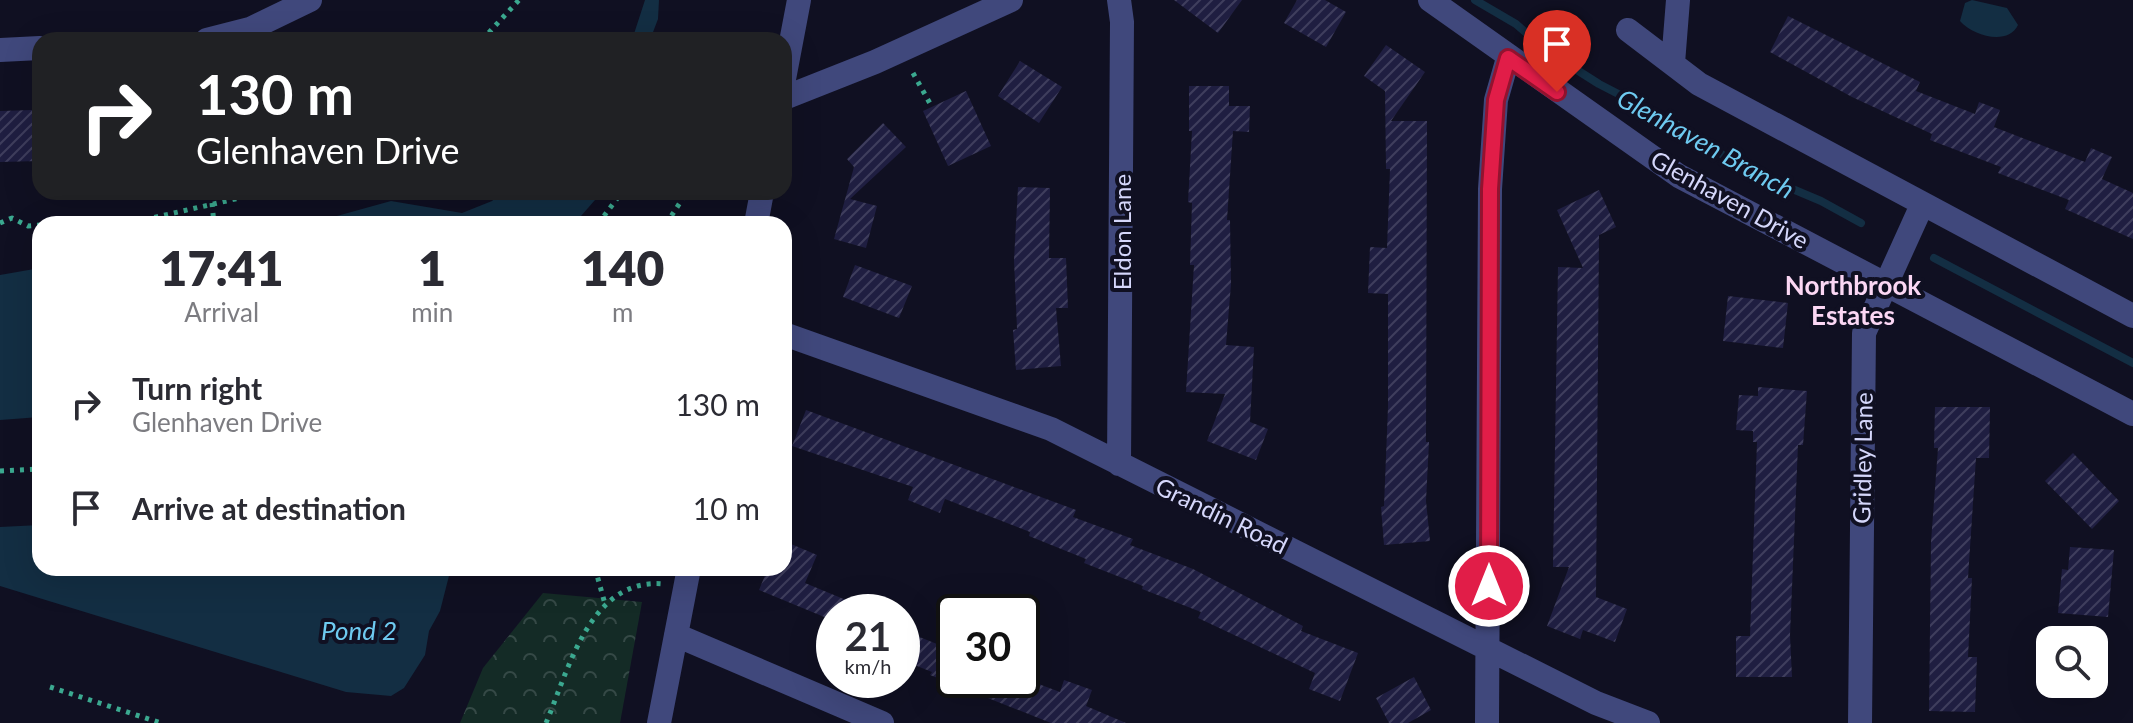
<!DOCTYPE html>
<style>
body{margin:0;font-family:Lato,sans-serif;background:#f2f2f3;color:#2b2b33;height:100vh;display:flex;flex-direction:column;font-size:30px;white-space:nowrap}
*{box-sizing:border-box;margin:0}
p{font-size:26px;color:#7c7c81}
.icon{flex:none;width:44px;height:44px;fill:none;stroke:currentColor;stroke-width:2;stroke-linecap:round;stroke-linejoin:round}
.map{position:relative;flex:1;overflow:hidden}
.drawer{position:absolute;left:32px;top:216px;width:760px;height:360px;display:flex;flex-direction:column;background:#fff;border-radius:24px;box-shadow:0 8px 32px #0002}
.drawer>*{flex:none}
.top-card{position:absolute;left:32px;top:32px;width:760px;height:168px;border-radius:24px;box-shadow:0 8px 32px #0002;background:#202124;color:#fff;overflow:hidden}
.controls{position:absolute;left:2036px;top:626px;display:grid;gap:16px}
.controls a{display:grid;place-items:center;width:72px;height:72px;border-radius:16px;background:#fff;box-shadow:0 8px 32px #0002;font-size:40px}
.speed{position:absolute;left:816px;top:594px;display:flex;gap:16px;font-size:40px;font-weight:700;text-align:center}
.speed>*{display:grid;place-content:center;width:104px;height:104px;border-radius:50%;background:#fff;box-shadow:0 8px 32px #0002;line-height:1}
.speed small{font-size:20px;font-weight:400}
.speed .limit{border:4px solid #111;border-radius:12px;background:#fff;color:#111}
.pin{position:absolute;display:grid;place-items:center;width:68px;height:68px;color:#fff;margin:-82px -34px;border-radius:50% 50% 50% 0;rotate:-45deg;box-shadow:0 0 8px #0007}
.pin .icon{rotate:45deg}
.me{position:absolute;width:88px;margin:-44px;rotate:0deg;stroke-linejoin:round;filter:drop-shadow(0 0 6px #0008)}
.turn{display:flex;align-items:center;gap:28px;height:168px;padding:0 32px;font-size:36px}
.turn .icon{width:104px;height:104px;stroke-width:2.5}
.turn b{display:block;font-size:56px;line-height:68px}
.eta{display:flex;justify-content:space-evenly;align-items:center;height:136px;text-align:center}
.eta b{font-size:48px;font-weight:800;line-height:56px}
ul{padding:0;list-style:none}
li{display:flex;align-items:center;gap:24px;height:104px;padding:0 32px}
li div{flex:1}
li b{display:block;font-size:30px}
li em{font-style:normal}
.map>svg:first-child{display:block}
.forest{fill:url(#forest-crowns)}
.water{fill:#132e43}
.lines{fill:none;stroke-linecap:round;stroke-linejoin:round}
.stream{stroke:#132e43;stroke-width:8}
.building{fill:url(#building-hatch)}
.path{stroke:#3ba990;stroke-width:5;stroke-dasharray:4 6;stroke-linecap:butt}
.minor{stroke:#40487c;stroke-width:24}
.route-casing{stroke:#92132f;stroke-width:20}
.route{stroke:#e11d48;stroke-width:14}
.labels{text-anchor:middle;dominant-baseline:central;stroke-width:8;stroke-linejoin:round;paint-order:stroke}
.street-label{font-size:24px;fill:#d5d7fb;stroke:#101022}
.water-label{font-size:26px;font-style:italic;fill:#6ecaf0;stroke:#101022}
.neighbourhood-label{font-size:26px;font-weight:bold;fill:#fbd7f4;stroke:#101022}
</style>
<div class="map">
<svg width="2133" height="723" viewBox="0 0 2133 723">
<defs>
<pattern id="forest-crowns" width="20" height="18" patternUnits="userSpaceOnUse" patternTransform="scale(2)"><rect width="20" height="18" fill="#142b26"/><path d="M2 6a3 3 0 1 1 6 0M12 15a3 3 0 1 1 6 0" fill="none" stroke="#354946"/></pattern>
<pattern id="building-hatch" width="6" height="6" patternUnits="userSpaceOnUse" patternTransform="scale(2)"><rect width="6" height="6" fill="#1f1e41"/><path d="M-1 1l2-2M0 6l6-6M5 7l2-2" fill="none" stroke="#3f3e5d"/></pattern>
</defs>
<rect width="100%" height="100%" fill="#101022"/>
<path class="forest" d="M543 593 642 602 620 723H460L483 668Z"/>
<path class="water" d="M645 0H659L658 19 650 40H632Z
M1972 0 2007 8 2018 25C2008 46 1973 36 1960 21L1965 3Z
M502 192H602L574 224H308L391 201 462 213 492 201Z
M40 268V417L0 420V275Z
M40 525V568H451L440 611 429 631 425 655 404 688 391 696 346 692 0 586V527Z"/>
<g class="lines">
<path class="stream" d="M1475 0 1516 24 1547 51 1599 84 1684 128 1740 167 1821 201 1861 223
M1934 258 2133 363"/>
</g>
<path class="building" d="M1174 0H1242L1218 33Z
M1297 0H1325L1346 12 1326 47 1284 23Z
M1788 16 1920 82 1916 91 1975 114 1979 102 2000 110 1994 127 2085 162 2091 148 2112 157 2102 179 2133 193V239L2065 209 2069 200 1998 173 2001 167 1930 140 1932 134 1852 97 1770 52Z
M1386 45 1425 72 1391 121H1427L1426 442H1429L1426 501 1430 541 1384 545 1381 507 1384 506 1388 407V294L1368 293 1370 247 1387 248 1390 169H1386L1385 91 1364 76Z
M1020 61 1062 87 1039 123 998 96Z
M1189 86H1229V106H1250L1249 132 1233 131 1227 220H1230L1231 284 1226 345 1254 347 1250 422 1268 429 1256 460 1207 441 1225 394 1186 392 1194 265H1190L1192 203 1188 202 1192 131H1189Z
M966 91 991 146 948 166 923 111Z
M32 110 40 112V161L0 162V111Z
M883 123 906 147 850 199 877 206 866 248 834 239 854 167 847 159Z
M1018 187 1050 188 1049 258H1066L1068 308H1056L1061 366 1016 370 1013 330 1017 329 1014 260Z
M1599 190 1616 227 1599 235 1596 597 1627 609 1615 642 1583 630 1580 639 1547 626 1569 567H1553L1558 267 1583 268 1557 210Z
M855 265 912 286 899 318 843 297Z
M1728 296 1788 303 1783 348 1723 341Z
M1758 387 1807 391 1803 445H1798L1790 635 1792 677H1736V636H1750L1757 442H1753V431L1736 430 1739 395 1758 396Z
M1935 407H1990L1989 458H1976L1968 578H1972L1968 657H1977L1975 712 1929 711 1931 542 1938 448H1934Z
M806 410 1076 510 1073 517 1133 539 1130 545 1193 569 1303 626 1301 631 1358 653 1340 701 1309 689 1315 673 1198 618 1201 612 1142 589 1143 586 1084 563 1086 559 1029 536 1030 532 945 499 940 513 908 500 913 487 792 446Z
M2073 453 2119 501 2092 529 2045 481Z
M784 541 817 555 805 583 875 612H834V621L759 590 768 568H784Z
M2070 547 2114 550 2108 617 2058 613 2062 569 2068 570Z
M952 618 954 680H1028L1060 692 1064 680 1092 690 1086 706 1126 723H1051L930 675 932 672 902 660V630L942 646Z
M1414 677 1431 710 1408 723H1389L1376 698Z"/>
<g class="lines">
<path class="path" d="M482 40 519 0
M913 73 932 107
M212 203 214 224
M0 223 12 218 28 226 40 225
M105 224 130 223 266 192
M598 224 622 192
M666 224 687 192
M0 471 40 469
M595 568 605 604
M50 687 161 723
M546 723C569 669 590 577 664 584"/>
<path class="minor" d="M1430 0 1679 176 2133 414
M1628 30 1699 84 2133 316
M207 40 250 29 310 0
M0 50 40 48
M1673 63 1678 0
M784 79 799 0
M784 98 875 62 1011 0
M756 224 762 192
M784 334 1051 429 1596 703 1648 723
M1119 464 1122 22 1119 0
M676 635 882 723
M659 723 689 568
M1487 723 1490 189 1496 100 1508 58
M1860 723 1864 333 1922 205"/>
</g>
<g class="lines">
<defs>
<path id="route" d="M1489 586 1490 189 1496 100 1508 58 1557 92"/>
</defs>
<use href="#route" class="route-casing"/>
<use href="#route" class="route"/>
</g>
<g class="labels">
<g class="street-label">
<text transform="translate(1730 199) rotate(29)">Glenhaven Drive</text>
<text transform="translate(1121 232) rotate(-90)">Eldon Lane</text>
<text transform="translate(1862 458) rotate(-89)">Gridley Lane</text>
<text transform="translate(1222 515) rotate(26)">Grandin Road</text>
</g>
<g class="water-label">
<text transform="translate(1706 143) rotate(29)">Glenhaven Branch</text>
<text x="359" y="630">Pond 2</text>
</g>
<g class="neighbourhood-label">
<text x="1853" y="285">Northbrook<tspan x="1853" dy="30">Estates</tspan></text>
</g>
</g>
</svg>
<div class="controls">
<a><svg class="icon" aria-label="search" viewBox="0 0 24 24"><circle cx="10" cy="10" r="6"/><path d="M15 15l6 6"/></svg></a>
</div>
<div class="speed"><div>21<small>km/h</small></div><div class="limit">30</div></div>
<div class="pin" style="left:1557px;top:92px;background:#d93025"><svg class="icon" aria-label="arrive" viewBox="0 0 24 24"><path d="M6 21V4h12l-3 4 3 4H6"/></svg></div>
<svg class="me" style="left:1489px;top:586px" viewBox="-20 -20 40 40"><circle r="17" fill="#e11d48" stroke="#fff" stroke-width="3"/><path d="M0-11L8 9 0 5-8 9z" fill="#fff"/></svg>
<div class="top-card">
<div class="turn"><svg class="icon" aria-label="right" viewBox="0 0 24 24"><path d="M7 20v-9h11M14 6l5 5-5 5"/></svg><div><b>130 m</b>Glenhaven Drive</div></div>
</div>
<section class="drawer">
<div class="eta">
<div><b>17:41</b><p>Arrival</p></div>
<div><b>1</b><p>min</p></div>
<div><b>140</b><p>m</p></div>
</div>
<ul>
<li><svg class="icon" aria-label="right" viewBox="0 0 24 24"><path d="M7 20v-9h11M14 6l5 5-5 5"/></svg><div><b>Turn right</b><p>Glenhaven Drive</p></div><em>130 m</em></li>
<li><svg class="icon" aria-label="arrive" viewBox="0 0 24 24"><path d="M6 21V4h12l-3 4 3 4H6"/></svg><div><b>Arrive at destination</b></div><em>10 m</em></li>
</ul>
</section>
</div>
